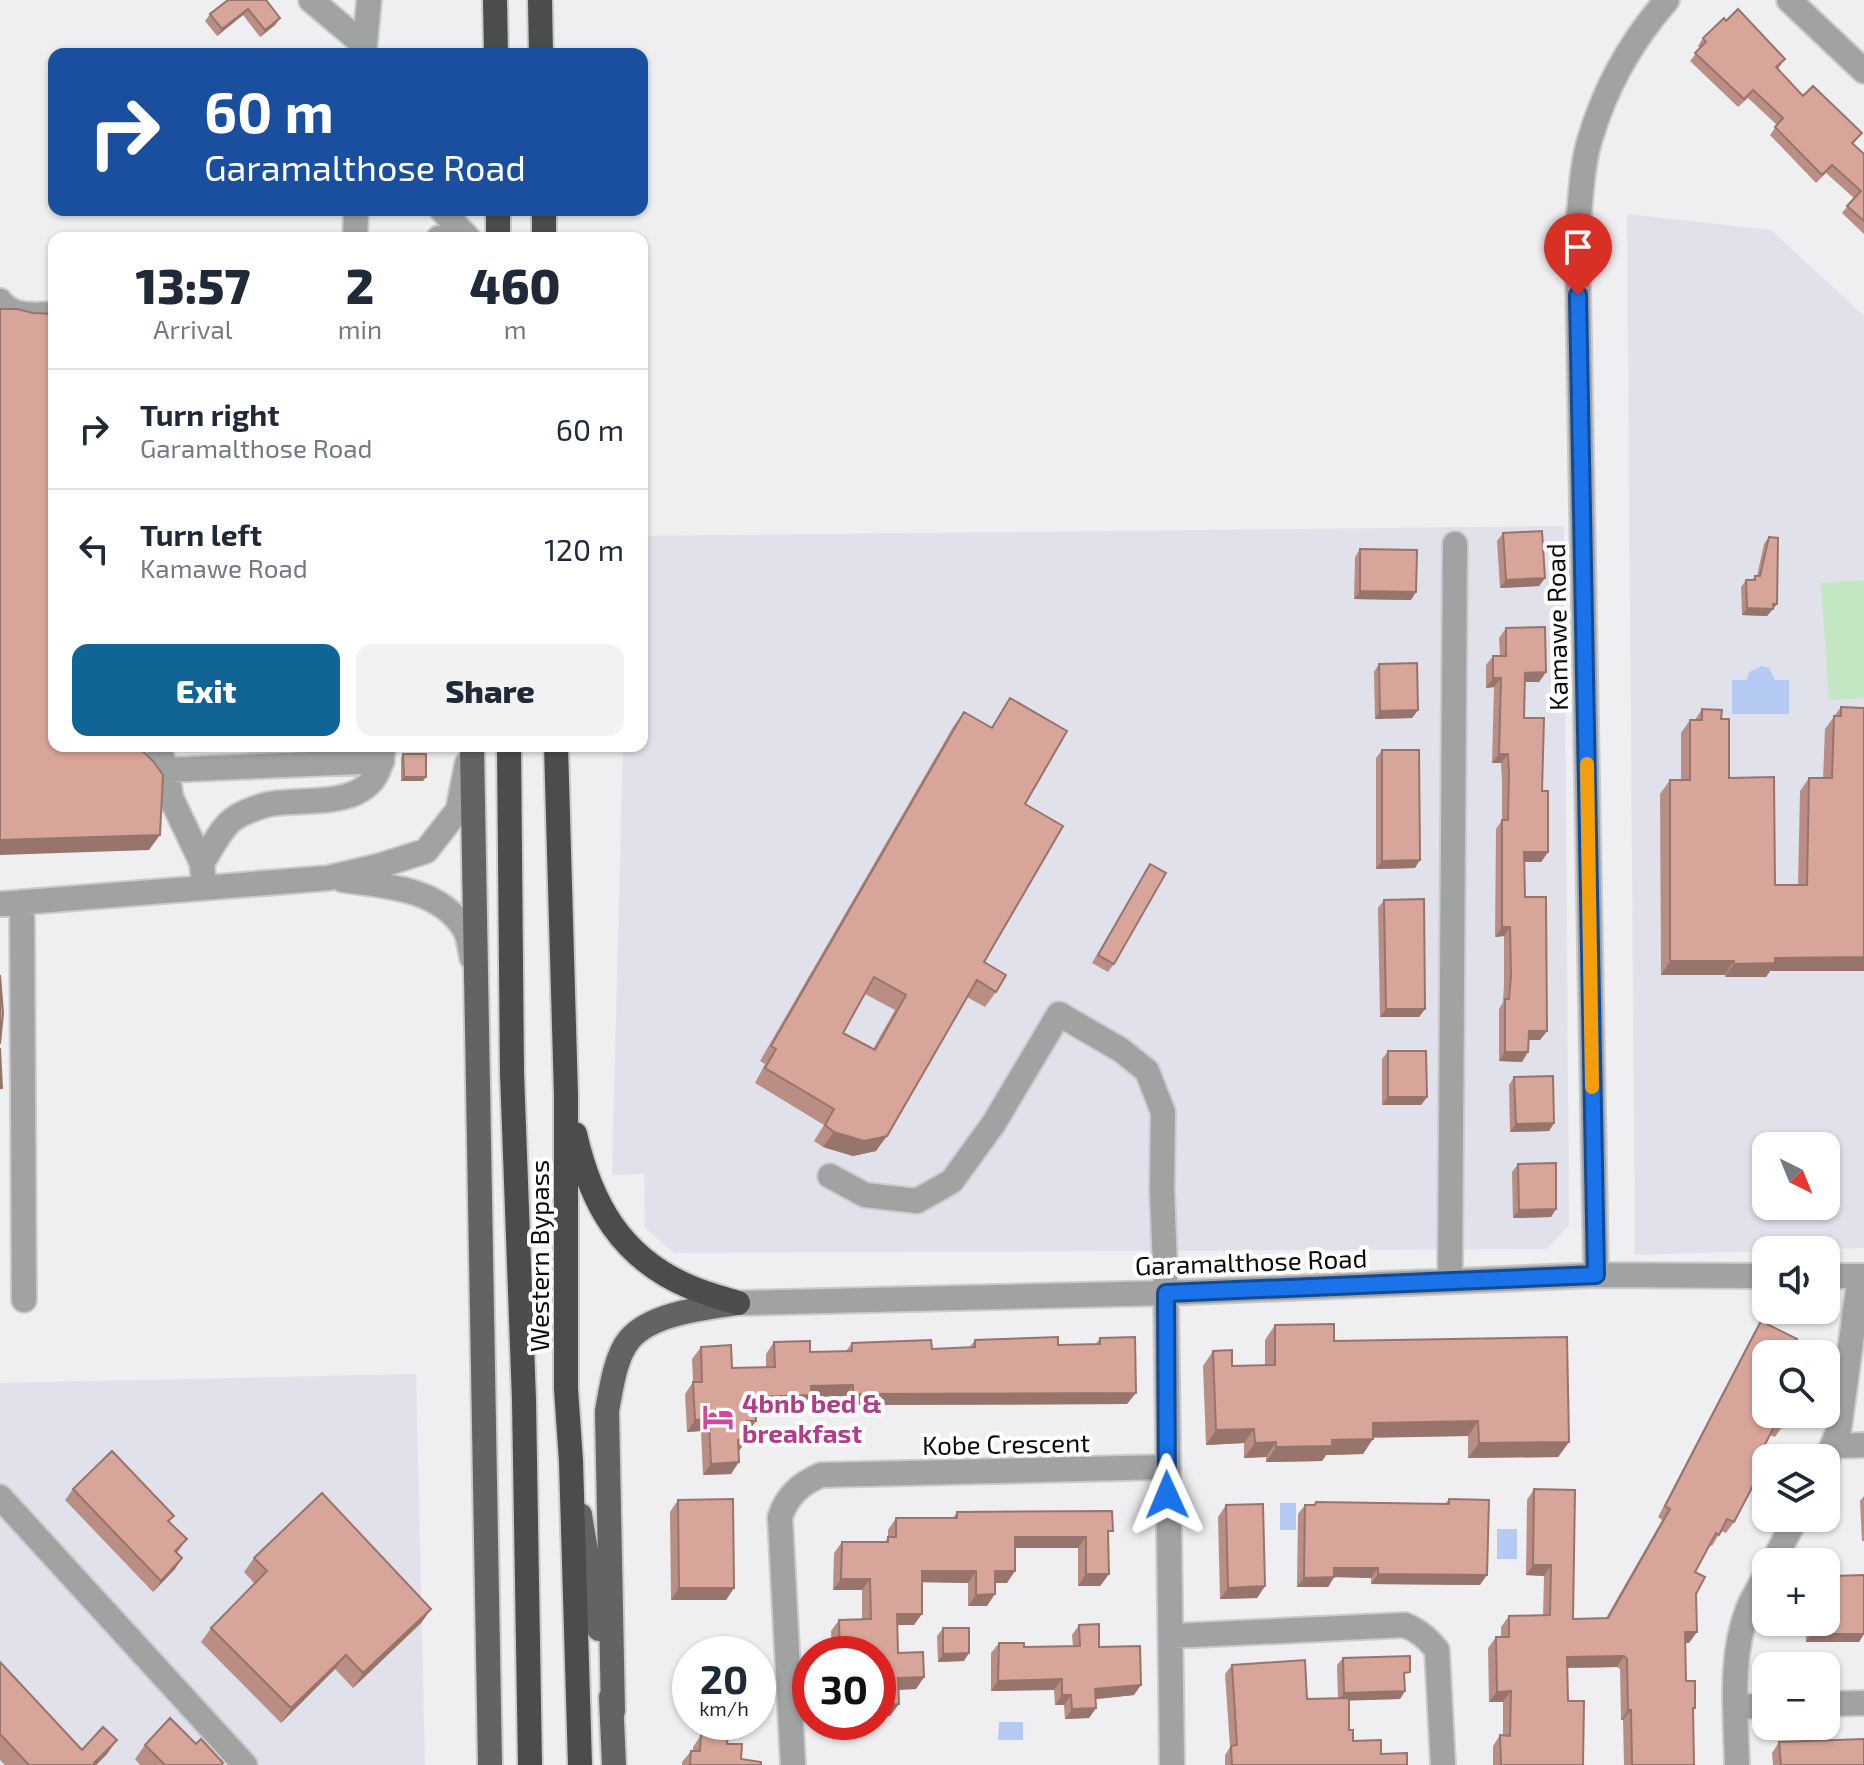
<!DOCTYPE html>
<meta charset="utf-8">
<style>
body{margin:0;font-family:"Exo 2",sans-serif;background:#f2f2f3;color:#1f2937;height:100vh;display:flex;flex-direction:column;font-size:30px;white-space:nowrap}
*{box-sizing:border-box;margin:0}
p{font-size:26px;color:#747a83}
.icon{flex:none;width:44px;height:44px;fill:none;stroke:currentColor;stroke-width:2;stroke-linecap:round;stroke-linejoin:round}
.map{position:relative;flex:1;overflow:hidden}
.details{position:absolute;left:48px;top:232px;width:600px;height:520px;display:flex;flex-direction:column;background:#fff;border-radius:16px;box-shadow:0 2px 6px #0004}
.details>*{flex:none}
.guide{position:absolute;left:48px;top:48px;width:600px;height:168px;border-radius:16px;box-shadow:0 2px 6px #0004;background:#1a4fa0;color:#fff;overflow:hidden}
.needle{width:52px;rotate:137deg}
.buttons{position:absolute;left:1752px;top:1132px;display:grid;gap:16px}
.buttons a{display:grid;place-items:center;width:88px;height:88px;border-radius:16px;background:#fff;box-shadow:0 2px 6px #0004;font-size:40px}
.speed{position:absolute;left:672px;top:1636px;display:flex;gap:16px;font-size:40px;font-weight:700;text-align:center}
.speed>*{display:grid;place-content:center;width:104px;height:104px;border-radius:50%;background:#fff;box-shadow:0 2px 6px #0004;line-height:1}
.speed small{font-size:20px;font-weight:400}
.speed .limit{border:12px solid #d22;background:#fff;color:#111}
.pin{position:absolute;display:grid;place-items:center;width:68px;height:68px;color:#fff;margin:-82px -34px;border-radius:50% 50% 50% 0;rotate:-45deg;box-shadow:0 0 8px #0007}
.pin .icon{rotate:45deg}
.me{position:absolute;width:88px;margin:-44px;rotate:359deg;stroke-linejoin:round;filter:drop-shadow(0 0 6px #0008)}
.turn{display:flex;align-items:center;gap:28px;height:168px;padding:0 24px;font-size:36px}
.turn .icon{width:104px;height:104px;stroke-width:2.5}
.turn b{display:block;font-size:56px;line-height:68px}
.eta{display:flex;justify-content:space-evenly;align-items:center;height:136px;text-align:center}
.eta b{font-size:48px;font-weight:800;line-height:56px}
.cta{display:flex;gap:16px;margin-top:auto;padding:16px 24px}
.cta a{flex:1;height:92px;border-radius:16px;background:#106496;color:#fff;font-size:32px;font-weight:800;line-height:92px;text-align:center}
.cta a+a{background:#f2f2f3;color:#1f2937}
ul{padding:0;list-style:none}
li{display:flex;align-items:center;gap:24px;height:120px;padding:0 24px;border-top:2px solid #e0e1e3}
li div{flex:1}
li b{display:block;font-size:30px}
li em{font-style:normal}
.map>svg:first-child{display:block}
.built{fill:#e0e1ea;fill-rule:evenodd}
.green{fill:#c3e7c2}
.water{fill:#b5caf3}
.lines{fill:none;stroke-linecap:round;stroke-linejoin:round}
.minor-casing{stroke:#cbcbcd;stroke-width:28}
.major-casing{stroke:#cbcbcd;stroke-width:28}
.highway-casing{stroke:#cbcbcd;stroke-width:28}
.minor{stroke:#a1a2a2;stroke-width:24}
.major{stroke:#626363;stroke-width:24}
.highway{stroke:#4b4d4d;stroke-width:24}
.wall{fill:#ba8e84;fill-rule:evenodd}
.shaded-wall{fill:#97746c}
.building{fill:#d8a59a;stroke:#97746c;stroke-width:2;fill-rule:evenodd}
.route-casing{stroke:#114b97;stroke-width:20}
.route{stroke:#1a73e8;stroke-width:14}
.slow{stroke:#f59e0b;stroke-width:14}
.labels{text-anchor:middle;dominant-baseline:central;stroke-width:8;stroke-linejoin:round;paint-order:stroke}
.street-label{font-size:26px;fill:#0c0c0d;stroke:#fff}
.hotel-label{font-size:26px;font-weight:bold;fill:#b23c85;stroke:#fff;text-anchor:start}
</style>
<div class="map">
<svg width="1864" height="1765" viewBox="0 0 1864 1765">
<rect width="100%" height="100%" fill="#efeff1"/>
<path class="built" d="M1627 214 1771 230 1864 316V1248L1635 1255ZM1766 1146H1826V1206H1766Z
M1564 526 1569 1225 1547 1249 674 1253 645 1228 644 1174 612 1175 623 746H642V536Z
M416 1374 425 1765H0V1383Z"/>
<path class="green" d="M1864 580V698L1829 700 1821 583Z"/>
<path class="water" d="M1762 666 1769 668 1775 680H1789V714H1732V680H1747L1749 672Z
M1280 1503H1296V1530H1280Z
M1497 1529H1517V1559H1497Z
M999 1722H1023V1740H998Z"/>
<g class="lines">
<defs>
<path id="minor" d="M311 0 363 44
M1789 0 1864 71
M364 54 369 0
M442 210 468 238
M355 238 356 210
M439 238H447
M0 301C13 318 35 315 54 314
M157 746 167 770 171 798 202 863 203 875
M167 770 382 761
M202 863C212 848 221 827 235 818 244 812 260 806 270 804 315 797 381 812 383 746
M343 880C386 886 438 888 464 928 469 936 470 949 472 958
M22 902 24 1300
M0 904 328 878 379 866 426 851 458 810 467 764
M830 1176 865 1195 917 1201 952 1181 994 1123 1059 1014 1121 1050 1147 1071 1163 1112 1162 1189 1166 1293 1172 1765
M1596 1275 1577 232C1581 202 1581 168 1590 139 1605 88 1632 40 1667 0
M1826 1276H1864
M1450 1281 1455 544
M738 1303 1166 1293 1596 1275 1766 1276
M1834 1446 1864 1445
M1826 1462 1839 1429 1860 1276
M0 1497 245 1765
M1773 1562 1796 1518
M1172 1636 1405 1625C1419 1631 1427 1638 1437 1650L1443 1765
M1826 1704 1864 1703
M1736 1707 1766 1706
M793 1765 780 1517C787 1496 800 1484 821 1475L1166 1467
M1737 1765C1736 1714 1729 1658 1748 1609 1753 1597 1760 1586 1766 1575"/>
<path id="major" d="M472 746 490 1765
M580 1515 599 1629
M611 1697 614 1765
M613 1711 607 1411C611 1390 615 1357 629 1340 651 1313 706 1308 738 1303"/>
<path id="highway" d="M495 0 496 54
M540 0 541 54
M498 210V238
M544 210V238
M509 746 512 1073 524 1400 530 1765
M556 746 566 1096V1389L571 1461 580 1765
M575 1134C591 1204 621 1258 690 1287 706 1294 722 1298 738 1303"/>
</defs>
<use href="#minor" class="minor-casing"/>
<use href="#major" class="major-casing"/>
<use href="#highway" class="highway-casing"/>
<use href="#minor" class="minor"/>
<use href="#major" class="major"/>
<use href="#highway" class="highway"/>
</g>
<path class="wall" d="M228 0 280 18 275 25 260 37 243 15 217 36 205 21 210 14Z
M1726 21 1785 59 1778 69 1803 96 1862 133 1853 144 1864 154V234L1842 213 1854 198 1826 173 1816 183 1770 135 1777 125 1748 98 1738 107 1690 61 1700 48 1698 46 1703 38Z
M1503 533 1545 578 1539 586 1500 588 1497 541Z
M1769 537 1777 604 1767 616 1742 615 1741 587 1746 580H1752L1755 576H1757L1764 544Z
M1360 549 1411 600 1354 599 1355 557Z
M1506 628 1546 672 1539 682H1525L1524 718 1542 791 1548 852 1541 862H1524L1525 897 1547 1031 1540 1040H1529L1522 1062 1499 1061V1009L1503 1002 1504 984V936L1495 937 1496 829 1502 820V782L1501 763H1492L1494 687 1486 688V665L1493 656H1500L1499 638Z
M1379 664 1418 710 1412 718 1375 719 1374 672Z
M1010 698 1025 804 984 962 996 992 985 1007 967 997 876 1151 853 1156 823 1147 814 1141 824 1125 755 1083 765 1064 760 1061 953 727 964 712 991 728ZM865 994 895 1010 873 1049 843 1033Z
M1841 707 1864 708V971H1770L1766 977H1725V975H1661L1660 794 1670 780H1681V733L1690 720H1695L1702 709 1721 719 1729 778 1775 885H1798L1800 791 1809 778H1823L1825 729Z
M1382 750 1415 868 1376 869V758Z
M403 754 423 781H401V758Z
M1150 864 1114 964 1108 972 1092 963Z
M1384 900 1425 1009 1419 1017H1380L1378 908Z
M1388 1051 1427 1097 1421 1105H1382V1059Z
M1514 1077 1554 1123 1549 1131 1510 1132 1509 1085Z
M1518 1164 1556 1209 1551 1217 1513 1218 1512 1172Z
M1761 1321 1766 1354 1782 1427 1775 1437 1770 1435 1759 1456 1734 1522 1726 1533 1721 1531 1712 1546 1709 1545 1695 1572 1696 1594 1689 1643H1685L1686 1681 1693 1711 1694 1765H1624L1623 1720H1621L1620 1669 1617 1667 1567 1668 1568 1701 1583 1765H1493V1746L1500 1735H1503V1702H1489L1488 1648 1496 1637H1501V1627L1509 1616H1543L1544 1576 1526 1575 1527 1500 1534 1489 1573 1619 1606 1618 1662 1520 1658 1517 1754 1332Z
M1275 1325 1334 1341 1569 1442 1558 1457 1468 1458V1436L1373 1437 1363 1454 1326 1455 1322 1461 1266 1462V1457L1244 1458V1443L1206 1445 1203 1366 1213 1351 1232 1366H1265V1340Z
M1100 1338 1127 1404 845 1405V1396L809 1397 803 1407 755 1408 747 1432V1439L738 1451 731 1474 703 1475 701 1431 687 1432 685 1394 693 1382 692 1359 701 1347 732 1368 766 1367V1354L774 1342 810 1352 846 1351 852 1343 932 1349 969 1348 975 1340 1058 1345H1095Z
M73 1489 174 1516 169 1522 187 1539 177 1553 175 1569 153 1592 65 1500Z
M1864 1496V1541H1862L1860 1501Z
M1449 1499 1480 1585 1371 1584V1578L1334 1577 1328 1587H1297L1298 1514 1305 1505H1313L1316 1502 1445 1504Z
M678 1500 734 1588 726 1600H671L670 1512Z
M1226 1505 1265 1586 1257 1598 1220 1599 1218 1517Z
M957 1512 1108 1537 1109 1574 1100 1586H1078V1548H1015L1007 1583H995L987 1606H968V1583L922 1582 914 1625H897L898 1653 924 1677 916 1689 898 1690 890 1716H878V1654H832L831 1631 839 1620 862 1619V1590H833L834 1553 842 1542H885L888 1537V1530L896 1518H953Z
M254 1558 431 1609 421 1623 353 1688 335 1669 281 1723 201 1642 211 1628 255 1584 244 1572Z
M1834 1576 1864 1634 1859 1642H1806L1805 1622H1826L1830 1597 1829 1584Z
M1079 1625 1099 1647 1134 1695 1096 1699V1708L1089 1718 1065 1719 1064 1705H1055L1054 1690 991 1691V1653L999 1643 1024 1647 1073 1646 1072 1635Z
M943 1628 964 1661 938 1662 937 1636Z
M1343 1658 1405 1680V1691L1400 1699 1349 1700V1730L1353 1741 1407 1765H1225V1755L1230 1747 1225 1674 1232 1665 1307 1699 1338 1698 1337 1665Z
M0 1662 82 1750 107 1754 96 1765H5L0 1760Z
M701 1735 727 1744 741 1759 761 1765H682V1762L691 1751H693V1747Z
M1779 1742 1864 1765H1773L1772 1753Z
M196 1744 222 1765H140L135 1759 145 1745Z"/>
<path class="shaded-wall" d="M248 9 243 15 217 36 222 29Z
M280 18 275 25 260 37 265 30Z
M1545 578 1539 586 1500 588 1506 580Z
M1360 591 1416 592 1411 600 1354 599Z
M1773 604H1777L1767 616 1742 615 1747 608Z
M1546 672 1539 682H1518L1525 673Z
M1493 678H1501L1494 687 1486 688Z
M1418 710 1412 718 1375 719 1380 711Z
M1499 754H1508L1501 763H1492Z
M404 777H426L423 781H401Z
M160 835 149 850 0 855V840Z
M1524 852H1548L1541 862H1518Z
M1420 860 1415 868 1376 869 1382 861Z
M1502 927H1510L1504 936 1495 937Z
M1864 957V971H1770L1766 977H1725L1734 964 1775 958Z
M1670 961H1734L1725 975H1661Z
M1386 1009H1425L1419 1017H1380Z
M1529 1031H1547L1540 1040H1522Z
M1505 1052H1528L1522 1062 1499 1061Z
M1388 1097H1427L1421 1105H1382Z
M1554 1123 1549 1131 1510 1132 1516 1124Z
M834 1132 887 1136 876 1151 853 1156 823 1147Z
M1556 1209 1551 1217 1513 1218 1519 1210Z
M853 1385 845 1396 809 1397 803 1407 747 1408 755 1397 811 1386Z
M1136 1393 1127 1404 845 1405 853 1394Z
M709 1419 701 1431 687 1432 695 1420Z
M747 1421H756L748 1432 738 1433Z
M1478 1421 1468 1436 1362 1438 1373 1423Z
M1254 1429 1244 1443 1206 1445 1216 1430Z
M747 1439 739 1451H730L738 1440Z
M1373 1439 1363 1454 1326 1455 1322 1461 1266 1462 1276 1447 1332 1440Z
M1276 1442 1266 1457 1244 1458 1255 1443Z
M1569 1442 1558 1457 1468 1458 1479 1443Z
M739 1462 731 1474 703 1475 711 1464Z
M1015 1537H1086L1078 1548H1007Z
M182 1558 175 1569 153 1592 161 1581Z
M1533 1565H1551L1544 1576 1526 1575Z
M1334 1568H1378L1371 1578 1334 1577 1328 1587H1297L1304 1578Z
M922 1571H976L968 1583 914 1582Z
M995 1571H1015L1007 1583H987Z
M1086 1574H1109L1100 1586H1078Z
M1378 1574 1487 1575 1480 1585 1371 1584Z
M841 1579H870L862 1590H833Z
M1265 1586 1257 1598 1220 1599 1228 1588Z
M679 1588H734L726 1600H671Z
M995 1594 987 1606H968L976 1595Z
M431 1609 421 1623 353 1688 363 1673Z
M897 1614H922L914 1625H889Z
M1685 1632H1697L1689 1643H1678Z
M1811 1634H1864L1859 1642H1806Z
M969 1653 964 1661 938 1662 943 1654Z
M346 1655 335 1669 281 1723 291 1708Z
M1624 1656 1617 1667 1560 1668 1567 1657Z
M924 1677 916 1689 890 1690 898 1678Z
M1062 1679 1054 1690 991 1691 998 1681Z
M1141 1685 1134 1695 1088 1700 1095 1689Z
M1405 1691 1400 1699 1338 1701 1344 1693Z
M1511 1691 1503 1702H1489L1497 1692Z
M1062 1695H1071L1064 1705H1055Z
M899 1704 890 1716H878V1705Z
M1096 1708 1089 1718 1065 1719 1072 1709Z
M1628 1710H1631L1623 1720H1621Z
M117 1740 107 1754 96 1765H93Z"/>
<path class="building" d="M228 0H266L280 18 265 30 248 9 222 29 210 14Z
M1738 9 1785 59 1776 67 1803 96 1813 86 1862 133 1852 143 1864 154V221L1847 206 1861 191 1832 165 1822 175 1775 127 1783 118 1753 90 1744 99 1695 53 1706 42 1703 38 1724 18 1726 21Z
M0 309H17L33 313 54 314V746H137L153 761 163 775 160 835 0 840Z
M1542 531 1545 578 1506 580 1503 533Z
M1769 537 1778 538 1777 604H1773V609L1747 608 1746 580H1755V576H1760Z
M1360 549 1417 550 1416 592 1360 591Z
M1545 627 1546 672 1525 673 1524 718H1544L1542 791H1548V852H1524L1525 897H1546L1547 1031H1529L1528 1052H1505V999H1509L1511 975 1510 927H1502V820H1508L1509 773 1508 754H1499L1501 678H1493V656H1506V628Z
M1417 663 1418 710 1380 711 1379 664Z
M1010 698 1067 731 1025 804 1063 826 984 962 1006 975 996 992 977 980 887 1136 864 1141 834 1132 825 1125 834 1109 765 1068 776 1049 771 1046 964 712 992 728ZM874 977 906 995 875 1050 843 1033Z
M1841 707 1864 708V957L1775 958V963L1734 964V961H1670V780H1690V720H1702V709L1722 710 1721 719H1729V778L1774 777 1775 885H1807L1809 778H1832L1834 716H1841Z
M1382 750H1419L1420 860 1382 861Z
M403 754H426V777H404Z
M1150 864 1166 873 1114 964 1098 955Z
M1424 899 1425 1009H1386L1384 900Z
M0 975 3 1013 0 1044Z
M0 1048 2 1088H0Z
M1388 1051H1426L1427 1097H1388Z
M1553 1076 1554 1123 1516 1124 1514 1077Z
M1556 1163V1209L1519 1210 1518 1164Z
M1761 1321 1797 1339 1790 1354H1766V1414H1789L1782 1427 1776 1423 1759 1456 1766 1459V1461L1734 1522 1727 1519 1719 1535 1716 1533 1695 1572 1705 1577 1696 1594 1697 1632H1685L1686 1681H1695V1708H1693L1694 1765H1632L1631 1710H1628L1627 1659 1624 1656 1567 1657 1568 1701H1584L1583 1765H1501L1500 1735 1510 1736 1511 1691 1497 1692 1496 1637H1509V1616L1550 1615 1551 1565H1533L1534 1489 1575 1490 1573 1619 1608 1618 1670 1509 1665 1506Z
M1334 1324V1341L1567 1337 1569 1442 1479 1443 1478 1421 1373 1423V1439L1332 1440V1446L1276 1447V1442L1255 1443 1254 1429 1216 1430 1213 1351 1232 1350V1366L1275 1365V1325Z
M1058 1337V1345L1100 1344V1338L1135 1337 1136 1393 853 1394V1385L811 1386V1395L755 1397 756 1421H747V1439L738 1440 739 1462 711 1464 709 1419 695 1420 693 1382H702L701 1347 731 1345 732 1368 775 1367 774 1342 810 1341V1352L852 1351V1343L931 1340 932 1349 975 1347V1340Z
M112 1451 174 1516 168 1521 187 1539 175 1551 182 1558 161 1581 73 1489Z
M322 1493 431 1609 363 1673 346 1655 291 1708 211 1628 267 1571 254 1558Z
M733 1499 734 1588H679L678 1500Z
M1449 1499 1489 1500 1487 1575 1378 1574V1568H1334V1577L1304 1578 1305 1505H1315L1316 1502 1449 1504Z
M1263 1504 1265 1586 1228 1588 1226 1505Z
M1112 1511 1113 1531H1108L1109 1574H1086V1537H1015V1571H995V1594L976 1595V1571H922V1614H897L898 1653 923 1652 924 1677 898 1678 899 1704 878 1705V1654H840L839 1620 871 1619 870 1579H841L842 1542H888V1537H896V1518H957V1512Z
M1864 1575V1634H1811V1622H1826V1597H1836L1834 1576Z
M1099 1624V1647L1140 1646 1141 1685 1095 1689 1096 1708 1072 1709 1071 1695H1062V1679L998 1681 999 1643H1024V1647L1080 1646 1079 1625Z
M943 1628H969V1653L943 1654Z
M1410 1656V1672L1404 1673 1405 1691 1344 1693 1343 1658Z
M1305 1660 1307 1699 1349 1698V1730H1353V1741L1381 1740V1754L1407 1753V1765H1232L1231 1746 1237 1745 1232 1665Z
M0 1662 82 1750 103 1727 117 1740 94 1763 96 1765H29L0 1734Z
M170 1718 196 1744 201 1739 223 1763 221 1765H165L145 1745Z
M701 1735 728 1736 727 1744H742L741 1759 761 1762V1765H690L691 1751H700Z
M1864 1739V1765H1781L1779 1742Z"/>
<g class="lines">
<defs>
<path id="route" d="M1167 1495 1166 1293 1596 1275 1578 295"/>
</defs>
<use href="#route" class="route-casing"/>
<use href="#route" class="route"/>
<path class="slow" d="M1587 764 1592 1087"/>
</g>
<defs>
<symbol id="hotel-bare" viewBox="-9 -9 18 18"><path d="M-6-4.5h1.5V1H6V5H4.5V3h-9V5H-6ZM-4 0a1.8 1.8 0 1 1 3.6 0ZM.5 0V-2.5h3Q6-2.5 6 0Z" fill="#d1479c" stroke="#fff" stroke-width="2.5" paint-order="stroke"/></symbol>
</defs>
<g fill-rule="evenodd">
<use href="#hotel-bare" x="696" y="1395" width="44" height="44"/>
</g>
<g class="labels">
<g class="street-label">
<text transform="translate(1556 627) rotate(-91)">Kamawe Road</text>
<text transform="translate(538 1256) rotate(-90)">Western Bypass</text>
<text transform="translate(1251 1261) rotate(-2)">Garamalthose Road</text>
<text transform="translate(1006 1443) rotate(-1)">Kobe Crescent</text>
</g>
<g class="hotel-label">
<text x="742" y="1402">4bnb bed &amp;<tspan x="742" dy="30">breakfast</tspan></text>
</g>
</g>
</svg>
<div class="buttons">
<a><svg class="needle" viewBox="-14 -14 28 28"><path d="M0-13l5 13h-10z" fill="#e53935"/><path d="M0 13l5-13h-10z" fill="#747a83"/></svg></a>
<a><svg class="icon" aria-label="sound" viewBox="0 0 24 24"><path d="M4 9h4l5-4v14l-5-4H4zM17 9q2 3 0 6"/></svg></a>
<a><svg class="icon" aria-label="search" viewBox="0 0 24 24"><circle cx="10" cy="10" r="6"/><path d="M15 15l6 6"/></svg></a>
<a><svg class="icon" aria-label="layers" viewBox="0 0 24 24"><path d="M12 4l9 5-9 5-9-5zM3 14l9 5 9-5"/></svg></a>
<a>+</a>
<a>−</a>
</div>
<div class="speed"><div>20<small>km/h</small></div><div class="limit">30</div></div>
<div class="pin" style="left:1578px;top:295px;background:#d93025"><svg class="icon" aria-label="arrive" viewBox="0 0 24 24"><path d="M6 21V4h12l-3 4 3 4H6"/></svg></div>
<svg class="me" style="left:1167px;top:1495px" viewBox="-20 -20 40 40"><path d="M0-17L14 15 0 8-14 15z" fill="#1a73e8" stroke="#fff" stroke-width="4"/></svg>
<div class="guide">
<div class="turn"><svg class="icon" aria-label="right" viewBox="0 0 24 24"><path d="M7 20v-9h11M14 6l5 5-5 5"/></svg><div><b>60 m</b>Garamalthose Road</div></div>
</div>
<section class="details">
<div class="eta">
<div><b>13:57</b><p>Arrival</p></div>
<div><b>2</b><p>min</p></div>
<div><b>460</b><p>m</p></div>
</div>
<ul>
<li><svg class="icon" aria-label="right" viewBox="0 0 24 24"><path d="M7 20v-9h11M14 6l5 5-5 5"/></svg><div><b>Turn right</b><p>Garamalthose Road</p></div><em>60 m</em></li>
<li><svg class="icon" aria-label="left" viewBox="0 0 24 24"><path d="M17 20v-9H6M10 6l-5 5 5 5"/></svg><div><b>Turn left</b><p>Kamawe Road</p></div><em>120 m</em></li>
</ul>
<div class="cta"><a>Exit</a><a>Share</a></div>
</section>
</div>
